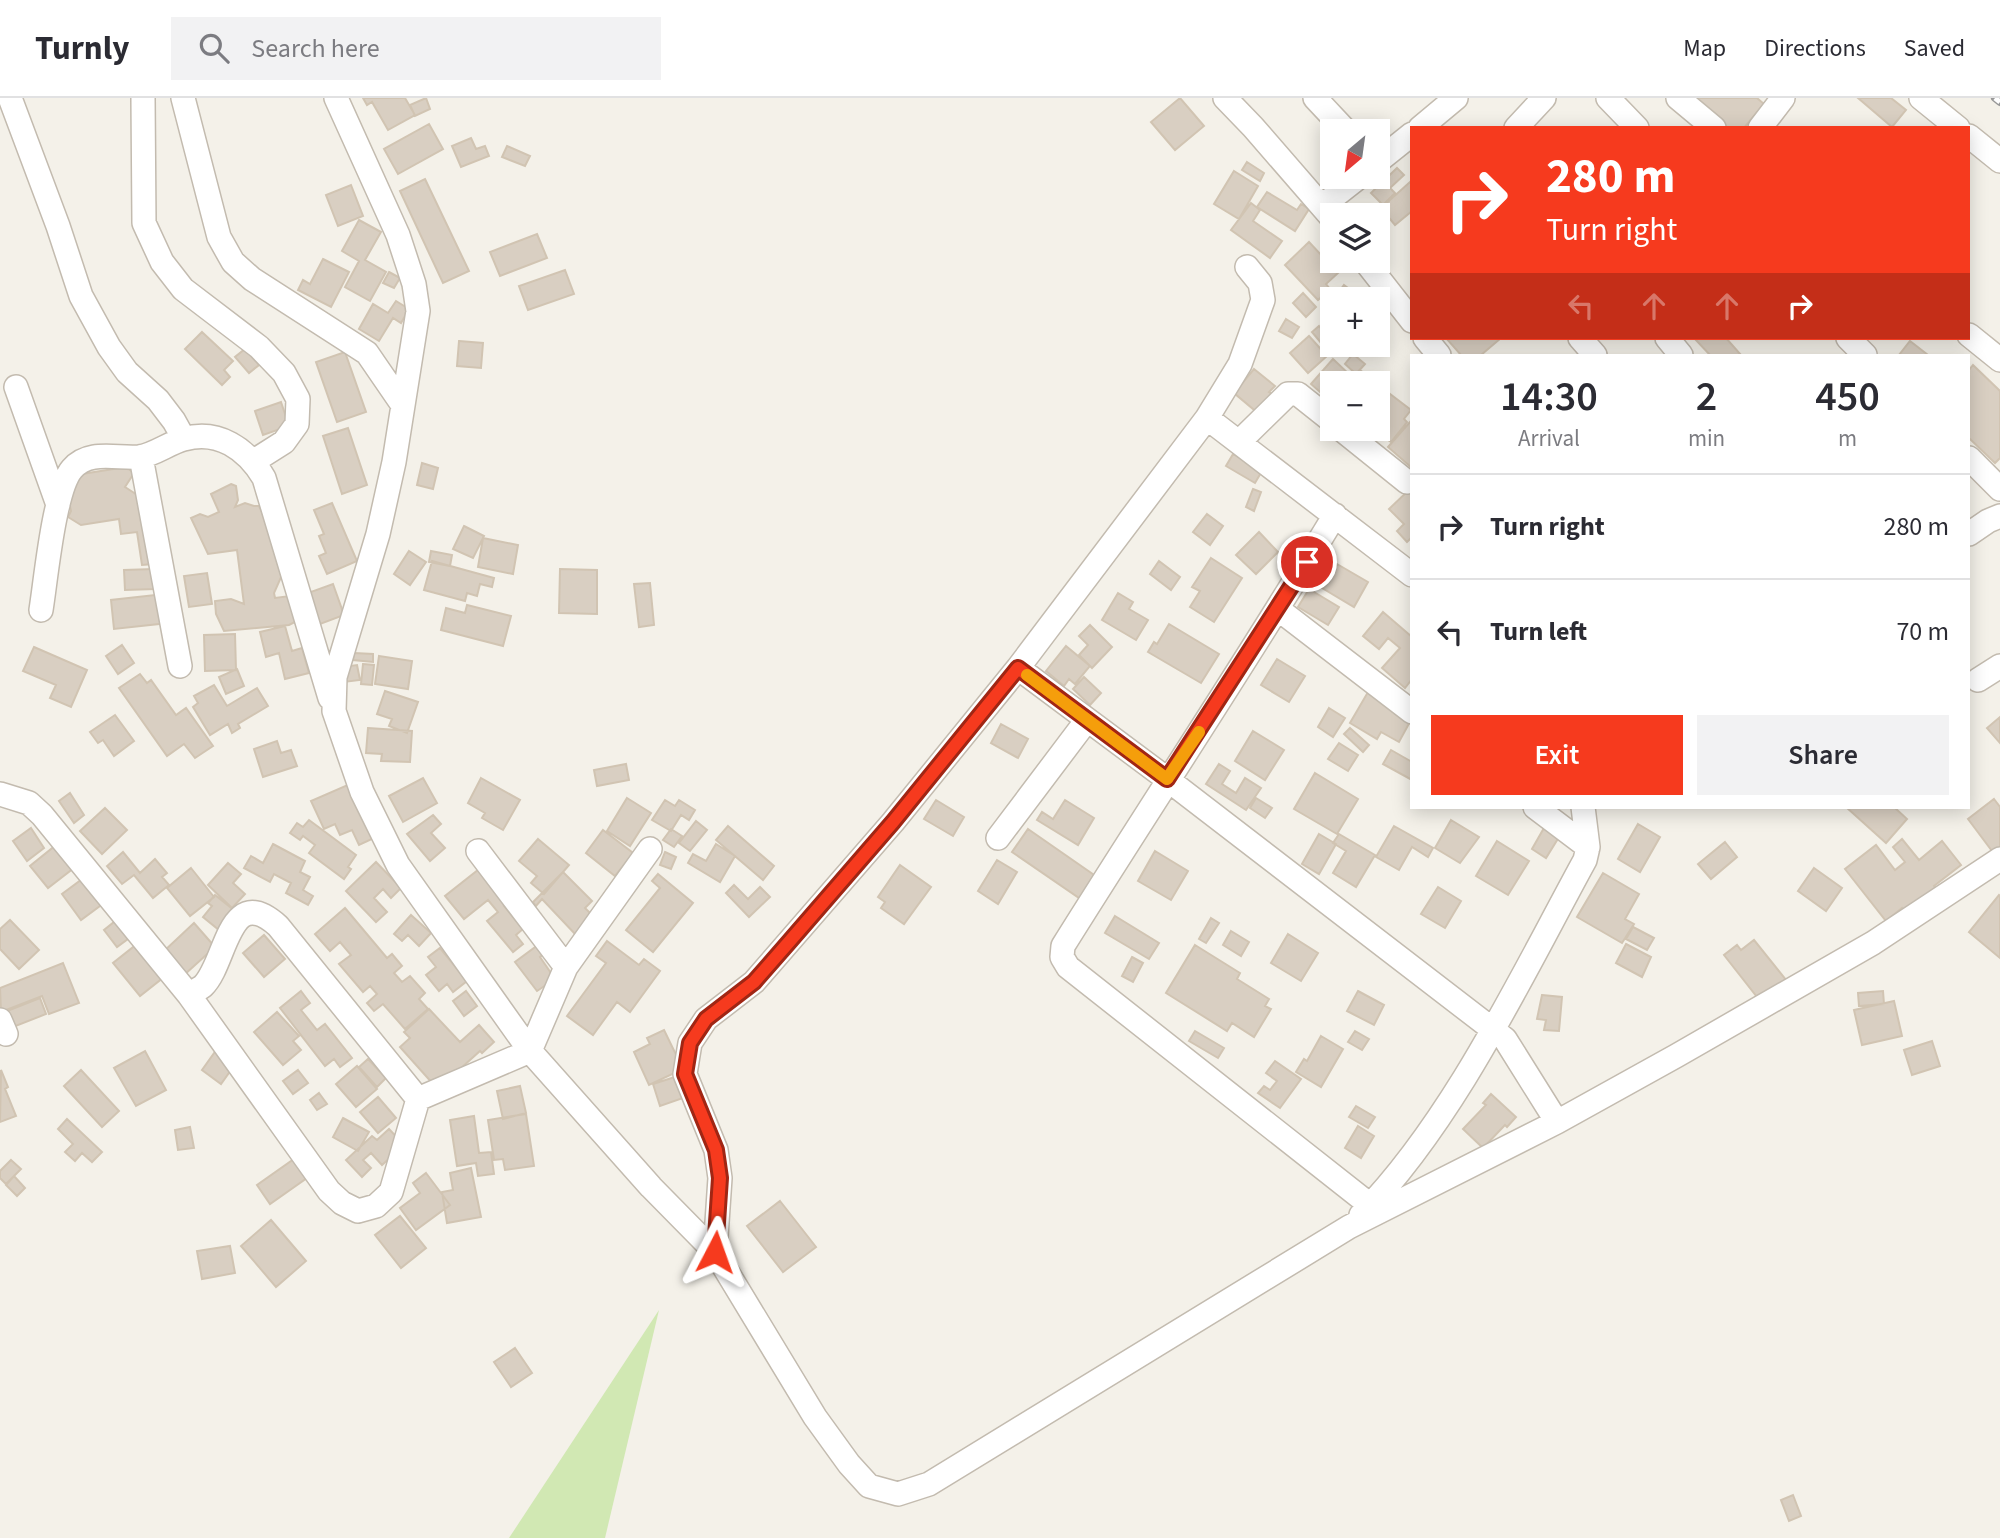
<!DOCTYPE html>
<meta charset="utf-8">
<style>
body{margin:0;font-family:"Source Sans 3",sans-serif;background:#f2f2f3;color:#2b2b33;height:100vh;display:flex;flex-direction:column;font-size:26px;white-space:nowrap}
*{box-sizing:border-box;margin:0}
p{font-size:23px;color:#7c7c81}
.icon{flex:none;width:38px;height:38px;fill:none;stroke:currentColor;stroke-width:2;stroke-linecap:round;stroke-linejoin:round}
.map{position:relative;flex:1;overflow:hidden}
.panel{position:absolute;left:1410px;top:256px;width:560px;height:455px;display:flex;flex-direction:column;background:#fff;border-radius:0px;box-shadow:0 4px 18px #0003}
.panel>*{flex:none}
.hud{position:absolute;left:1410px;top:28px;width:560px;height:214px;border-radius:0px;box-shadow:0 4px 18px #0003;background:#f63a1e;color:#fff;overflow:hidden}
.needle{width:46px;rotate:209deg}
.tools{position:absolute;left:1320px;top:21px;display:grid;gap:14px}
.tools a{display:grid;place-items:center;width:70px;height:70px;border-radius:0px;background:#fff;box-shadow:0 4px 18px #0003;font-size:35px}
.pin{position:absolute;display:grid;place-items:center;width:60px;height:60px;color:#fff;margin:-30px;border:4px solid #fff;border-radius:50%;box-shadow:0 2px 7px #0007}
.me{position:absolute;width:77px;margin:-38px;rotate:4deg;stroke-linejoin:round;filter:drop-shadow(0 0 5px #0008)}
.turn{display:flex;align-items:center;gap:24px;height:147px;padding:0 21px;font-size:32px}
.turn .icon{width:91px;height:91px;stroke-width:2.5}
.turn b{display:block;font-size:49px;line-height:60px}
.lanes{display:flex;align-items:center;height:66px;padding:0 21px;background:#0003;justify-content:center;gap:35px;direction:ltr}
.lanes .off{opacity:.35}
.eta{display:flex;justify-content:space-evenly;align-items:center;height:119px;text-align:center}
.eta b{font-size:42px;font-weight:600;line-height:49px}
.primary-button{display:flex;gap:14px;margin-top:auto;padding:14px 21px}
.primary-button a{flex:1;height:80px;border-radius:0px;background:#f63a1e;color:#fff;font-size:28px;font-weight:600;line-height:80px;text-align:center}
.primary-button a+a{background:#f2f2f3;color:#2b2b33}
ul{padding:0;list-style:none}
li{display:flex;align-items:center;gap:21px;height:105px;padding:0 21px;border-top:2px solid #e1e1e2}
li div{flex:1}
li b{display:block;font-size:26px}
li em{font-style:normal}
header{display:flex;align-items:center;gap:42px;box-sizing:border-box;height:98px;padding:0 35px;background:#fff;border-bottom:2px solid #e1e1e2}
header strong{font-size:33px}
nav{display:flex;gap:38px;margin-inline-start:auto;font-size:24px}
.search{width:490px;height:63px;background:#f2f2f3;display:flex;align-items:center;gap:18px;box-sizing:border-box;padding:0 24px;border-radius:0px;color:#7c7c81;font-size:26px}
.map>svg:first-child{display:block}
.green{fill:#d1e8b3}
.building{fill:#d9cfc2;stroke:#d1c4b2;stroke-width:2}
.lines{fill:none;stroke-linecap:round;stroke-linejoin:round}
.minor-casing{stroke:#c3bbaf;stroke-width:26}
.minor{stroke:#fff;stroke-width:23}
.rail-casing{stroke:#989898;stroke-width:8}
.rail{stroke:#fff;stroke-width:5;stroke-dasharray:16;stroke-linecap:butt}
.route-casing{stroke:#a02614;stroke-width:18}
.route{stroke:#f63a1e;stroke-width:12}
.slow{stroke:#f59e0b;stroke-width:12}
</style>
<header>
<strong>Turnly</strong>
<div class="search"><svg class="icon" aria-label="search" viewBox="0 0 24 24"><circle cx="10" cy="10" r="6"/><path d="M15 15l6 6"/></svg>Search here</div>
<nav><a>Map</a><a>Directions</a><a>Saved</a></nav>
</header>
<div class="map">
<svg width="2000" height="1440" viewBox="0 0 2000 1440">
<rect width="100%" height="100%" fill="#f4f1e9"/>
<path class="green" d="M659 1212 605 1440H509Z"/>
<path class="building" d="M363 0H405L415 17 388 32 372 4 367 7Z
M426 0 430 11 415 18 410 7Z
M1180 0 1204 28 1175 52 1151 24Z
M1689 0H1757L1764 6 1744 30H1725Z
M1858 0H1891L1906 12 1892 29Z
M429 26 443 51 398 76 384 51Z
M471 40 476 51 485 48 489 58 461 69 452 48Z
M507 48 530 58 525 68 502 59Z
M1247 64 1264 75 1260 83 1242 72Z
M1397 70 1404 77 1390 90 1395 95 1383 107 1371 95Z
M1234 73 1258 88 1239 121 1214 106Z
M425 81 469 173 443 185 400 93Z
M1410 84 1412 87V113L1395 127 1381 110Z
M351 87 363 118 338 128 326 97Z
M1267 94 1297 112 1301 106 1309 111 1295 133 1257 109Z
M1251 105 1260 112 1253 123 1282 143 1270 160 1231 132Z
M359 122 381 134 365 162 386 174 370 203 345 189 359 163 342 153Z
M537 136 547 160 500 178 490 154Z
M1309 144 1338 175 1326 186 1330 191 1318 202 1285 167Z
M323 161 349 174 331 209 298 192 303 182 310 186Z
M565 172 574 196 528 212 519 188Z
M389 174 400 180 394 190 383 185Z
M1344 187 1363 201H1332V203L1328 200 1334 192 1338 195Z
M1303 195 1316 209 1306 219 1293 205Z
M396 203 409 211 401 225 393 220 379 243 359 231 373 206 388 215Z
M1286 221 1299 229 1292 240 1279 233Z
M1319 228 1338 252 1332 258 1312 234Z
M202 234 233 263 224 272 230 279 222 287 185 251Z
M1309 238 1327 258 1308 275 1290 255Z
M1446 240H1501L1481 257H1461Z
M1694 240H1726L1741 257H1710Z
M459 243 483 245 481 270 457 268Z
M1910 243 1928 257H1899Z
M245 251 259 267 249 275 235 259Z
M345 254 366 314 337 324 316 264Z
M1353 256 1365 266 1356 276 1345 266Z
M1333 261 1351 278 1345 285H1332V299L1329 302 1311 286Z
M1973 267 2000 293V360L1995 365 1969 340V272Z
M1254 271 1275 288 1269 294 1275 298 1259 316 1234 295Z
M1360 272 1376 285H1350Z
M1377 286 1411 312 1404 321 1407 324 1391 344 1374 331H1377Z
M281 304 289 328 263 337 255 313Z
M1410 324 1412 325V370L1388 349Z
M348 330 367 387 342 396 323 338Z
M1233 356 1262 373 1255 385 1226 368Z
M422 365 438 370 433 391 417 387Z
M126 369 134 375 125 389 145 402 154 466 142 467 137 434 121 436 119 421 81 427 68 419 71 413 68 398 82 376Z
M231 386 236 388 238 402 235 409 245 405 254 408H259L284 461 282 477 274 495 275 500 290 498 301 521 289 527 224 533 216 516 215 503 231 501 244 506 237 452 208 456 191 420 200 416 208 419 219 414 211 396Z
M1412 389V439L1407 444 1397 433 1404 426 1389 411Z
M1253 391 1261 394 1254 413 1246 409Z
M332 405 357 463 327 476 319 458 326 455 319 438 324 436 314 412Z
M1207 416 1223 428 1210 447 1193 434Z
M464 428 484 438 473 460 453 451Z
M1259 434 1278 454 1256 476 1236 457Z
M483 440 518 447 513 476 478 469Z
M409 453 426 464 410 487 394 476Z
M431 453 452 457 450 468 429 464Z
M1211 460 1242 480 1214 524 1190 509 1200 493 1192 489Z
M432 463 494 480 492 489 480 486 477 498 467 495 465 503 424 492Z
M1159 463 1180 479 1171 492 1150 476Z
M1337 466 1368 484 1354 509 1322 490Z
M154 471 155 491 125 492 124 472Z
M560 471 597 472V516L559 515Z
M207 475 212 506 189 509 184 478Z
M650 485 654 527 639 529 634 486Z
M333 486 344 517 320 526 308 495Z
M1309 491 1339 509 1328 527 1298 509Z
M1118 495 1133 504 1129 511 1148 522 1136 542 1102 522Z
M164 496 168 525 114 531 111 502Z
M467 507 511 518 503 548 441 532 446 510 465 515Z
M1383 514 1412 539V581L1405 590 1382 570 1400 550 1388 540 1379 551 1363 538Z
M1169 526 1219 556 1201 585 1148 554 1154 544 1157 546Z
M1090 527 1112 549 1092 570 1079 557 1088 547 1079 538Z
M285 528 292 553 302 550 309 575 285 581 279 555 266 559 260 534Z
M235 536 236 572 205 573 204 537Z
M122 547 134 565 118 576 106 558Z
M1066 548 1090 568 1075 586 1069 581 1064 588 1046 573Z
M34 549 87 572 71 609 50 600 56 587 23 573Z
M354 555 373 556V564L353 562Z
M379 558 412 563 408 591 375 586Z
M1277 561 1305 578 1289 604 1261 587Z
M363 566 374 567 372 587 361 586Z
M357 567 360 582 344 584 342 569Z
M237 571 244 588 226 596 219 579Z
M140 576 147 585 151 582 176 617 186 610 213 648 195 660 184 646 167 658 119 590Z
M1084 579 1101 595 1090 607 1073 591Z
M214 587 227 608 257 590 268 608 238 626 240 630 232 635 228 626 210 637 193 609 198 605 194 598Z
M385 593 418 604 407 635 389 628 392 621 377 616Z
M1368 594 1412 620 1399 644 1381 634 1377 641 1350 625Z
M1329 610 1345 620 1333 639 1318 629Z
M115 617 134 643 114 658 103 642 98 645 90 634Z
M2000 619V645L1987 630Z
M1001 626 1028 641 1018 660 991 645Z
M368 630 412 633 410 664 381 663 382 656 366 655Z
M1350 630 1369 647 1363 654 1344 636Z
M1253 633 1284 652 1265 682 1235 663Z
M277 643 281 655 291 652 297 668 263 679 254 651Z
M1339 645 1358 657 1348 673 1328 661Z
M1391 652 1412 664V682L1383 666Z
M626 666 629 682 597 688 594 672Z
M1219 666 1230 673 1222 686 1236 695 1245 680 1261 690 1246 712 1206 686Z
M1315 675 1358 701 1337 736 1294 711Z
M423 680 437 705 403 724 389 698Z
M481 680 520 702 503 732 482 720 485 715 468 705Z
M350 686 374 740 359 747 352 732 340 737 335 726 324 731 311 703Z
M70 695 84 717 74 725 59 703Z
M627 700 651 715 630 748 607 733Z
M1256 700 1272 710 1265 720 1250 710Z
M1994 701 2000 709V760L1998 761 1968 721Z
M665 702 675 708 679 702 695 712 689 722 681 717 671 733 652 722Z
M936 702 964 719 953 738 924 721Z
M1065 702 1094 720 1078 747 1037 722 1042 714 1053 721Z
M1846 709H1894L1907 721 1886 745Z
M105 710 127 732 102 756 80 733Z
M433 717 441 726 431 735 445 750 430 763 407 736Z
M309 722 356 757 348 769 351 771 344 781 309 755 315 747 303 738 300 742 290 735 297 725 303 729Z
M1451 722 1479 739 1460 765 1435 750Z
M696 723 707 732 690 753 679 745Z
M1638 726 1660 739 1640 774 1618 761Z
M728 728 774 768 763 782 716 742Z
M1394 728 1433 750 1428 759 1412 749 1399 772 1376 759Z
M31 730 44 750 27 763 13 743Z
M1544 730 1559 739 1546 760 1532 751Z
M671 731 682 738 674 749 663 742Z
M1028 731 1097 779 1082 802 1012 754Z
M603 732 641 761 636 768 628 762 615 778 586 755Z
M1319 736 1336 746 1319 776 1302 766Z
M1339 736 1375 757 1356 789 1333 775 1346 753 1333 745Z
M538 741 569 767 544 796 531 785 537 778 519 763Z
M1902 741 1919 762 1942 743 1961 767 1934 788 1938 794 1908 818 1902 810 1886 823 1845 771 1876 747 1895 772 1905 764 1893 749Z
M61 743 79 766 48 790 30 768Z
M1497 743 1529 763 1508 797 1476 778Z
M1725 744 1737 759 1711 781 1698 766Z
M273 746 305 763 300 774 310 779 303 792 313 798 308 807 286 795 291 785 274 776 270 784 244 770 251 758 263 765Z
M716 746 735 758 720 784 688 765 693 756 706 763Z
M1155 753 1188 773 1171 802 1138 783Z
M123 754 140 775 155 761 167 775 162 779 169 787 153 800 134 777 122 786 107 768Z
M665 754 676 759 671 771 660 767Z
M997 762 1017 774 998 806 978 793Z
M376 764 401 790 391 800 383 791 374 800 387 814 376 824 346 793Z
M228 765 241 776 233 785 245 796 232 810 208 787Z
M900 767 931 789 904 826 881 810 885 804 878 799Z
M483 768 508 805 504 808 523 831 516 837 523 846 513 854 487 823 498 814 488 802 464 821 445 798Z
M191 770 214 799 190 818 167 790Z
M1814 770 1842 790 1826 813 1798 793Z
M563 774 592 803 585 810 594 819 576 837 542 801 536 808 533 804Z
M1603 775 1639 796 1625 821 1634 826 1622 845 1577 819Z
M658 776 693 805 653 854 626 832 660 790 652 783Z
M85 779 104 805 81 822 62 796Z
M734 787 748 801 760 789 770 799 749 819 726 795Z
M1438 789 1461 803 1445 830 1421 816Z
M215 797 235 813 219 832 203 819 212 808 208 805Z
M1999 797 2000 798V860L1969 834Z
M345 810 387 860 392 856 402 868 394 875 402 884 410 878 425 895 419 901 428 911 405 931 383 906 374 913 367 905 377 896 370 888 363 894 339 866 351 857 340 844 330 853 315 836Z
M411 817 431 835 419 848 408 837 402 843 394 836Z
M1115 818 1159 845 1149 861 1105 835Z
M119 820 132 838 117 849 104 832Z
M1211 820 1219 825 1206 845 1199 841Z
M10 822 39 852 19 871 0 851V831Z
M194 825 215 849 184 877 163 854Z
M1633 829 1654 840 1647 852 1626 841Z
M1231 833 1249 844 1241 858 1223 847Z
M1288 836 1318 855 1301 883 1271 865Z
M264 837 285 861 264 879 243 855Z
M1754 842 1787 883 1761 904 1724 857 1737 847 1741 852Z
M607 843 639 867 644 861 660 873 630 914 617 904 593 937 567 918 606 865 596 858Z
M542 844 548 853 540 859 555 881 537 893 515 864Z
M137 846 164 879 140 898 113 865Z
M1626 846 1651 859 1642 879 1616 865Z
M1195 847 1240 875 1237 881 1269 901 1265 908 1271 911 1254 939 1232 925 1227 933 1166 895Z
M440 850 467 883 453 894 447 886 439 893 426 877 436 869 428 859Z
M1132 859 1143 865 1133 884 1122 878Z
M63 865 79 905 49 916 42 898 1 914 0 890Z
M301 893 310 905 301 912 317 932 325 926 352 960 340 969 334 961 325 968 280 910Z
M466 893 477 908 464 918 453 903Z
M1358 893 1384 907 1374 927 1347 913Z
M1883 893 1884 906 1859 908 1858 895Z
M1542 897 1562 899 1559 933 1544 932 1546 922 1537 921Z
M40 900 46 916 8 931 2 915Z
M1894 903 1902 938 1862 947 1854 912Z
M429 911 460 944 479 927 494 944 482 955 480 953 449 981 434 987 400 949 410 940 404 934Z
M277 914 299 938 293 943 301 952 283 967 254 934Z
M664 932 683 971 649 987 634 954 650 946 647 940Z
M1195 933 1224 950 1218 960 1189 943Z
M1355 933 1369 941 1362 952 1348 944Z
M1321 938 1343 951 1321 989 1296 974 1304 961 1307 963Z
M1932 943 1940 968 1912 977 1904 952Z
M217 951 236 965 221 986 202 972Z
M145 953 166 992 136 1008 114 970Z
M368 961 386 980 377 989 359 969Z
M1275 963 1301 981 1280 1010 1258 995 1264 988 1270 992 1277 983 1266 975Z
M357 968 377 991 356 1009 336 986Z
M1 972 8 989 5 991 16 1018 0 1024Z
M81 972 119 1013 102 1029 64 988Z
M298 972 308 985 293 996 283 983Z
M678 978 686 999 660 1008 653 986Z
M520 988 526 1015 503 1021 497 993Z
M319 995 327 1006 317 1012 310 1002Z
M1491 996 1516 1019 1507 1029 1505 1027 1483 1050 1463 1031 1486 1007 1483 1005Z
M378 999 396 1020 378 1035 360 1014Z
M1356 1008 1375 1019 1368 1030 1349 1019Z
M526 1016 534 1068 505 1072 503 1061 494 1062 488 1022Z
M474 1018 479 1055 491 1054 494 1076 478 1078 476 1065 457 1068 450 1022Z
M343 1020 369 1034 358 1053 333 1039Z
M67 1021 102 1054 92 1064 82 1055 75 1063 65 1054 73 1046 58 1031Z
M1358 1028 1374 1038 1361 1060 1345 1050Z
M190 1029 194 1050 178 1052 175 1032Z
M389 1031 404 1047 382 1067 371 1055 363 1062 371 1070 362 1079 346 1062 372 1038 377 1042Z
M294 1061 307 1080 270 1106 257 1087Z
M11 1062 21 1071 6 1086 0 1080V1073Z
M471 1070 481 1119 447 1125 442 1094 453 1092 450 1075Z
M426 1075 450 1107 416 1132 400 1110 420 1095 413 1085Z
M14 1078 25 1090 17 1098 6 1087Z
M780 1103 816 1149 783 1174 747 1128Z
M400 1118 426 1150 401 1170 375 1137Z
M271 1122 306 1163 276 1189 241 1148Z
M230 1148 235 1175 202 1181 197 1153Z
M515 1250 532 1275 511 1289 494 1264Z
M1793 1397 1801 1418 1789 1423 1781 1402Z"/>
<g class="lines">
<defs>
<path id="minor" d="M10 0 58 128 81 198 109 249 127 274 158 302 174 323 184 341
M143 0 144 125 162 164 183 191 259 249 284 275 298 301 297 326 284 344 254 363
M183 0 219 139 233 164 252 181 367 255 402 306
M336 0 398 137 414 186 418 213 394 364 378 436 335 579 334 613 362 694 398 767 530 953 651 1089 715 1154 815 1319 849 1366 869 1388 898 1396 929 1386 1349 1129 1557 1024 1676 958 1873 845 2000 761
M1225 0 1253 29 1332 120
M1315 0 1346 33
M1608 0 1637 30
M1678 0 1714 30
M1921 0 1958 30
M1420 30 1456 0
M1516 30 1544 0
M1760 30 1783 0
M1969 38 2000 63
M1377 64 1412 36
M1322 108 1359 79
M1365 163 1412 223
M1969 237 2000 262
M1425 240 1439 257
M1580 240 1595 257
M1667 240 1681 257
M1848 240 1865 257
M16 289 58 407
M1207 320 1412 477
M1341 331 1407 384
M1239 344 1288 296H1298L1332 323
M141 359 180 568
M1969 360 2000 391
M1335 417C1247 563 1153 704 1063 848L1062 859 1068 869 1370 1107
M1969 436 1988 423 2000 418
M1278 511 1412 614
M41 512C46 481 54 392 72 371 89 351 117 361 139 359 154 357 169 345 184 341 218 331 247 351 264 380L330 600
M1018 570 1167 681 1505 941 1557 1024
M1978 582 2000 568
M0 696 29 705 42 717 189 897C193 894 199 891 203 888 227 865 228 783 278 828L418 1001
M1535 709 1588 749
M998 740 1087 622
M478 753 566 869
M189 897 329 1093 342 1105 358 1113 376 1108 391 1094 418 1001 530 953 566 869 650 751
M0 922 6 936
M1361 1117C1454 1022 1521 879 1585 762L1588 749 1583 709
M715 1154 720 1080 716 1052 685 976 690 945 706 921 754 884 893 724 1018 570 1207 320 1240 266 1263 202 1260 185 1247 169"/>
</defs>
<use href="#minor" class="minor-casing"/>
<use href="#minor" class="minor"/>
<defs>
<path id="rail" d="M1995 0 2000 4"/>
</defs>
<use href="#rail" class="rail-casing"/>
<use href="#rail" class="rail"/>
</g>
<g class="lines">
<defs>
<path id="route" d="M715 1154 720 1080 716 1052 685 976 690 945 706 921 754 884 789 844 893 724 1018 570 1167 681 1307 464"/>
</defs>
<use href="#route" class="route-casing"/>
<use href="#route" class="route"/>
<path class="slow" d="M1027 577 1167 681 1199 634"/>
</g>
</svg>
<div class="tools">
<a><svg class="needle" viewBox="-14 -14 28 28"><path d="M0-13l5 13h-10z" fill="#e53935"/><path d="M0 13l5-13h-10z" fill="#7c7c81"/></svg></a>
<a><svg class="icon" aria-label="layers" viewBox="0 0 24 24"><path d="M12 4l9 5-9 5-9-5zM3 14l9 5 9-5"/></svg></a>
<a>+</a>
<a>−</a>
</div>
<div class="pin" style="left:1307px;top:464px;background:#d93025"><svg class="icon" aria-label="arrive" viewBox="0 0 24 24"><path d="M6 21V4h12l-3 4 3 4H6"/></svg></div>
<svg class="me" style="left:715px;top:1154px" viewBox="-20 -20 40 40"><path d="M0-17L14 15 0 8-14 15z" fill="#f63a1e" stroke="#fff" stroke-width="4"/></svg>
<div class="hud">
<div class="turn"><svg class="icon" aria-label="right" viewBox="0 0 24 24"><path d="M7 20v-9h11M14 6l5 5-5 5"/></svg><div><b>280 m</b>Turn right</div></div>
<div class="lanes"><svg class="icon off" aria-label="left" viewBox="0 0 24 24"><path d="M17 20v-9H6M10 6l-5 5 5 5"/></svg><svg class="icon off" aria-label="ahead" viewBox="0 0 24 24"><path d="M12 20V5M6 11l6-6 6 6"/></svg><svg class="icon off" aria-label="ahead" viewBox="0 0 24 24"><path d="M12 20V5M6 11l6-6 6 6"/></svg><svg class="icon" aria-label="right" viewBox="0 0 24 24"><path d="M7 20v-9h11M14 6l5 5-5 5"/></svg></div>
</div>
<section class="panel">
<div class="eta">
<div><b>14:30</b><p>Arrival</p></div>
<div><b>2</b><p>min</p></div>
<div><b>450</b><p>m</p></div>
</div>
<ul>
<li><svg class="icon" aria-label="right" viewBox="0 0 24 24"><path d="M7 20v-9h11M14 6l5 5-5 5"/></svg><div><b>Turn right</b></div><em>280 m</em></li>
<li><svg class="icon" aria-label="left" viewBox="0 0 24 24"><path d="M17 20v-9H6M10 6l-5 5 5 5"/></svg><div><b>Turn left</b></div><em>70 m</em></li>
</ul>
<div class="primary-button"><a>Exit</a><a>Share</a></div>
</section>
</div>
